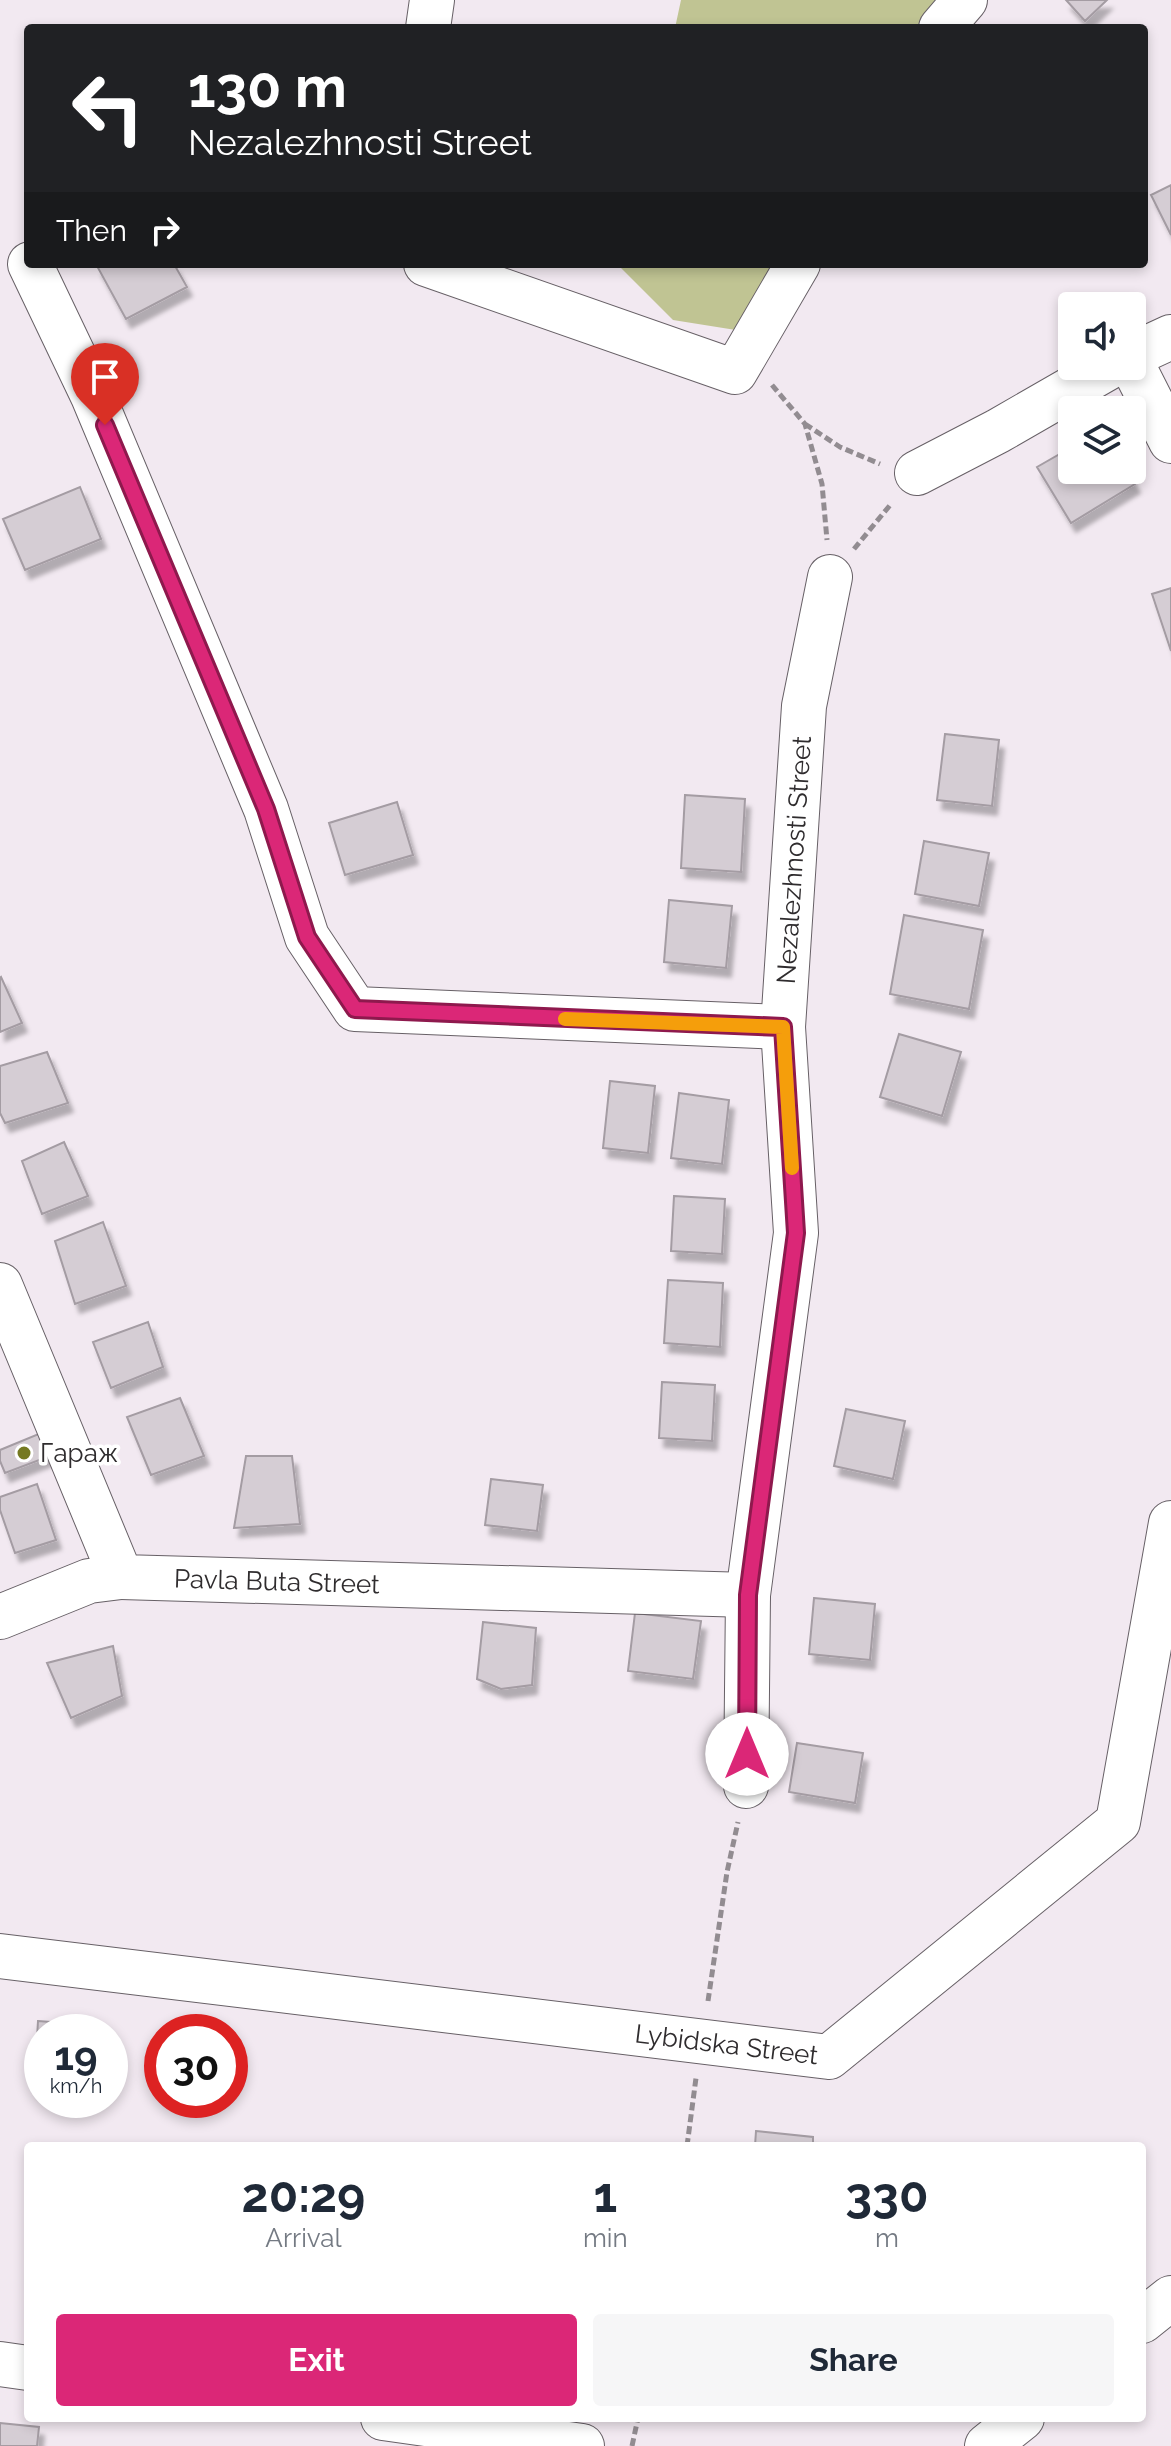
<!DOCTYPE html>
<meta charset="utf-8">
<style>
body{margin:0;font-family:Raleway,sans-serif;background:#f6f6f7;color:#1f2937;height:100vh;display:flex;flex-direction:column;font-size:30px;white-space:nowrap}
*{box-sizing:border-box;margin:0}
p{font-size:26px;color:#747a83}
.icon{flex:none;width:44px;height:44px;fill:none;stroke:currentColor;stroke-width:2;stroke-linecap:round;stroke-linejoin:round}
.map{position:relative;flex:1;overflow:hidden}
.side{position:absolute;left:24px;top:2142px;width:1122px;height:280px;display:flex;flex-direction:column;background:#fff;border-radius:8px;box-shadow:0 4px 12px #0003}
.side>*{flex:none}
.top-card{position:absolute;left:24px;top:24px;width:1124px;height:244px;border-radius:8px;box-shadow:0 4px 12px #0003;background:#202124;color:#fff;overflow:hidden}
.buttons{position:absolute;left:1058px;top:292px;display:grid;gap:16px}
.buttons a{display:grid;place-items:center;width:88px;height:88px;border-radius:8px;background:#fff;box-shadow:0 4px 12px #0003;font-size:40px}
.speed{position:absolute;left:24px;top:2014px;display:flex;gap:16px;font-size:40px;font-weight:700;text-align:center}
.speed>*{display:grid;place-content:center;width:104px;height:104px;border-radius:50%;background:#fff;box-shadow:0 4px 12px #0003;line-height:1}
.speed small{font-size:20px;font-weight:400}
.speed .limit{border:12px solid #d22;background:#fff;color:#111}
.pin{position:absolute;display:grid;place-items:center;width:68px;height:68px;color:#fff;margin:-82px -34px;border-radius:50% 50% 50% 0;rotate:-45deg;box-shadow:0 0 8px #0007}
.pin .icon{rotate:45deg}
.me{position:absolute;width:88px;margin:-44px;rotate:0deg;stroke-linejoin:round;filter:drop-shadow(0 0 6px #0008)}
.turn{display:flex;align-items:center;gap:28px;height:168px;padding:0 32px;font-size:36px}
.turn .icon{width:104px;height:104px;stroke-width:2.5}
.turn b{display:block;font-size:56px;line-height:68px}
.then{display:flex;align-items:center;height:76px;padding:0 32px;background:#0003;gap:16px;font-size:30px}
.eta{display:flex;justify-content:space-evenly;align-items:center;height:136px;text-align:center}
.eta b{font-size:48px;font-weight:700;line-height:56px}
.primary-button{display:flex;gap:16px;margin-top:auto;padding:16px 32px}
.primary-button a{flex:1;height:92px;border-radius:8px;background:#db2777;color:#fff;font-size:32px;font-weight:700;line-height:92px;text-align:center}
.primary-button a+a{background:#f6f6f7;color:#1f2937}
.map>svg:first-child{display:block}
.green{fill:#c0c493}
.building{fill:#d5cdd4;stroke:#a49ca3;stroke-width:2;filter:url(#shadow)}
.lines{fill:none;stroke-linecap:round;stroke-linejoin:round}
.minor-casing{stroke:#676066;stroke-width:46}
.path{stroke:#928c91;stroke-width:5;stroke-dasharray:8 4;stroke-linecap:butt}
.minor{stroke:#fff;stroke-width:44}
.route-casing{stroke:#8e194d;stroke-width:20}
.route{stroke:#db2777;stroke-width:14}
.slow{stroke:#f59e0b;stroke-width:14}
.poi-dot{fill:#757921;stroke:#fff;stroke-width:3}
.labels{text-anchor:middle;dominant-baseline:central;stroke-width:7;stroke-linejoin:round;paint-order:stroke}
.street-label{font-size:26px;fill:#2f2c2e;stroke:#fff}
.poi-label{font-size:26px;fill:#2f2c2e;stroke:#fff;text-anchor:start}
</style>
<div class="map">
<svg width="1171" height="2446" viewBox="0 0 1171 2446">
<defs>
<filter id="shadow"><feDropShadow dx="5" dy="9" stdDeviation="2" flood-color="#0004"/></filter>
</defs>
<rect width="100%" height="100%" fill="#f2e9f1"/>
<path class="green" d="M681 0H953L936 28H675Z
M617 264H813L774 336 673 320Z"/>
<path class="building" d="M1066 0H1107L1085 21Z
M1171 185V235L1151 195Z
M101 264H174L187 287 126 319 97 266Z
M1072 447V470H1127L1135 484 1071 523 1037 467Z
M80 487 101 539 25 570 3 519Z
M1171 588V651L1152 594Z
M945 734 999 740 992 806 937 800Z
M685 795 745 799 741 872 681 868Z
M397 802 413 855 345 875 329 823Z
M924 841 989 853 979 906 915 894Z
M669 900 732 906 726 968 664 962Z
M904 915 983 930 969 1009 890 994Z
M1 977 22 1023 0 1032V978Z
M899 1034 961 1052 942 1116 880 1097Z
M47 1052 68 1103 5 1123 0 1113V1066Z
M610 1081 655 1086 648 1153 603 1148Z
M679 1093 729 1100 722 1164 671 1158Z
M64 1142 88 1196 42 1214 22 1161Z
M674 1196 725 1199 722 1254 671 1251Z
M103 1222 126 1286 75 1304 55 1241Z
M668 1280 723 1283 720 1347 664 1343Z
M148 1322 163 1367 111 1388 93 1342Z
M662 1382 715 1385 712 1441 659 1438Z
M180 1398 204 1456 151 1475 127 1417Z
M846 1409 905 1421 893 1479 834 1466Z
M41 1433 50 1456 5 1473 0 1461V1450Z
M246 1456H292L300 1524 234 1528Z
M491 1479 543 1485 537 1531 485 1525Z
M37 1484 56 1540 15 1553 0 1510V1497Z
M814 1598 875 1604 870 1660 809 1654Z
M635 1613 701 1621 693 1679 628 1671Z
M483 1622 536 1628 532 1685 501 1689 477 1679Z
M113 1646 122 1696 71 1718 47 1663Z
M797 1743 863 1753 855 1803 789 1792Z
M38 2021 104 2026 103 2032H42V2090L34 2089Z
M756 2131 813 2137V2146H755Z
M0 2423 39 2427 37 2446H0Z"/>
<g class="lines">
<defs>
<g id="minor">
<path d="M428 28 432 0"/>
<path d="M941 28 965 0"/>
<path d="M30 264 93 396 266 809 307 937 355 1009 783 1027"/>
<path d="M426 264 735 372 798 264"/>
<path d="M1132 355 1171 337"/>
<path d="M1132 364 1171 441"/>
<path d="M917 473 998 431 1111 366"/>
<path id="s1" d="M0 1285 121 1577 748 1595"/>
<path d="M0 1617 89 1581 121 1577"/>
<path id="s2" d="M746 1786 748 1595 796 1233 783 1027 804 706 830 577"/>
<path id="s3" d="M0 1956 829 2057 1118 1822 1171 1523"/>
<path d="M1142 2321 1171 2298"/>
<path d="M0 2364 28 2368"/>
<path d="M383 2418 582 2446"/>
<path d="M987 2446 1022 2418"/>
</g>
</defs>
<use href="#minor" class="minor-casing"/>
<path class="path" d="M772 385 805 424 822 484 827 540
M805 424 840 447 880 464
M854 549 891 504
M708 2001 727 1872 738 1822
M687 2146 696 2078
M632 2446 638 2418"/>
<use href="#minor" class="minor"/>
</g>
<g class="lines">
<defs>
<path id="route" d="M105 425 266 809 307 937 355 1009 783 1027 796 1233 748 1595 747 1754"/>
</defs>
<use href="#route" class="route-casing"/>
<use href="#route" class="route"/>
<path class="slow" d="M565 1019 783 1027 792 1168"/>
</g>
<circle class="poi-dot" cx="24" cy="1453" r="8"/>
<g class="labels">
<g class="street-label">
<text stroke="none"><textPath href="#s2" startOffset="930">Nezalezhnosti Street</textPath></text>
<text stroke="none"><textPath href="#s1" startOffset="472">Pavla Buta Street</textPath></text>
<text stroke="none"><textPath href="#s3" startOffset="732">Lybidska Street</textPath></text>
</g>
<g class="poi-label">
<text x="40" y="1453">Гараж</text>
</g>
</g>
</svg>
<div class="buttons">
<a><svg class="icon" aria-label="sound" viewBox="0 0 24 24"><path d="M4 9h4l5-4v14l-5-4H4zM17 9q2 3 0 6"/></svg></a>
<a><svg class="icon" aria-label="layers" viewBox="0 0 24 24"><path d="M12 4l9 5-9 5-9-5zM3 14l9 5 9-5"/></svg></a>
</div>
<div class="speed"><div>19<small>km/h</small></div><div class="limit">30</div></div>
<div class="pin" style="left:105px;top:425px;background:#d93025"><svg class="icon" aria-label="arrive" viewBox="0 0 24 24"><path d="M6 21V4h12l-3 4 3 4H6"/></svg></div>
<svg class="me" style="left:747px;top:1754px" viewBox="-20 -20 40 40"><circle r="19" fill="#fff"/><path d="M0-13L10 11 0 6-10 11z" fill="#db2777"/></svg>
<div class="top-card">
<div class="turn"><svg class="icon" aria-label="left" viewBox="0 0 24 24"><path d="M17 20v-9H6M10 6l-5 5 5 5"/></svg><div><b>130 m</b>Nezalezhnosti Street</div></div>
<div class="then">Then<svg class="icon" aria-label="right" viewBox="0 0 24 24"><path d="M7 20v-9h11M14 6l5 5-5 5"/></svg></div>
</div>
<section class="side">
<div class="eta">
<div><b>20:29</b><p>Arrival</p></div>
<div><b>1</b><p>min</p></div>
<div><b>330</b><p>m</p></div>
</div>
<div class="primary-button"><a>Exit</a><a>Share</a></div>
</section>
</div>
